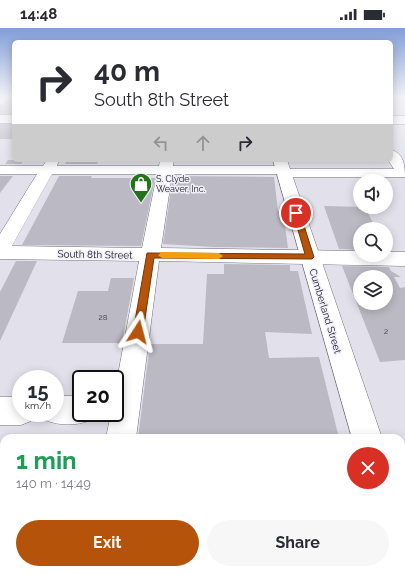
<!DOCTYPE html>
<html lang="en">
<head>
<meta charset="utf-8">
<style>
  body { margin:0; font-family:Raleway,sans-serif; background:#f7f7f7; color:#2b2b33; height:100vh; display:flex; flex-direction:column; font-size:15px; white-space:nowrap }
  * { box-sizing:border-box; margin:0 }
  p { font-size:13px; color:#7c7c81 }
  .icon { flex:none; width:22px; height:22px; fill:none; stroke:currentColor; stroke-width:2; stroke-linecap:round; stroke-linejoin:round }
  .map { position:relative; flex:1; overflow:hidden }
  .details { position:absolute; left:0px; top:406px; width:405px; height:140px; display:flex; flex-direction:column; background:#fff; border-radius:12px 12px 0 0; box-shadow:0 2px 10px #0003 }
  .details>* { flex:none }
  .banner { position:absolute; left:12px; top:12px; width:381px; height:122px; border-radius:6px; box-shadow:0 2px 10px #0003; background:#fff; color:#2b2b33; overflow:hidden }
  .buttons { position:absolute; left:353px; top:146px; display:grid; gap:8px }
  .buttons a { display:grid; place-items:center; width:40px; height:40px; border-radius:50%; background:#fff; box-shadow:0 2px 10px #0003; font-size:20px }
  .speed { position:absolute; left:12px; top:342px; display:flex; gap:8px; font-size:20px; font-weight:700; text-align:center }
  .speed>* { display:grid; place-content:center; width:52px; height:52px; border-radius:50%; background:#fff; box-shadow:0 2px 10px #0003; line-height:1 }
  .speed small { font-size:10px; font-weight:400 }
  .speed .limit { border:2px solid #111; border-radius:6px; background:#fff; color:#111 }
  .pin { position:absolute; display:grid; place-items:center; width:34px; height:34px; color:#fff; margin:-17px; border:2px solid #fff; border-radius:50%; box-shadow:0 1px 4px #0007 }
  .me { position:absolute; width:44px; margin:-22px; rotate:9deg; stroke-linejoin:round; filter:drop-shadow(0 0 3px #0008) }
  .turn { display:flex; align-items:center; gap:14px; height:84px; padding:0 16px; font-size:18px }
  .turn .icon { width:52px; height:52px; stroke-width:2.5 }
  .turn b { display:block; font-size:28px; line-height:34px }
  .lanes { display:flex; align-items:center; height:38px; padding:0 16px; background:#0003; justify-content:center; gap:20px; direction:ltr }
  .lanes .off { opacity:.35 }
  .round { display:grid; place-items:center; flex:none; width:42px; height:42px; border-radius:21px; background:#f7f7f7 }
  .summary { display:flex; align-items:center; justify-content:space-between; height:68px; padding:0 16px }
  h1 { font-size:24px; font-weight:700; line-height:30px; color:#1e9e55 }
  .button { display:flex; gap:8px; margin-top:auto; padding:8px 16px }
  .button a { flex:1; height:46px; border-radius:24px; background:#b45309; color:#fff; font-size:16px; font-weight:700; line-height:46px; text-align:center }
  .button a+a { background:#f7f7f7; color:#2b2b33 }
  .status { display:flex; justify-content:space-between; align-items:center; height:28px; padding:0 20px; background:#fff; direction:ltr }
  .status svg { height:11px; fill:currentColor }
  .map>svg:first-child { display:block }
  .building { fill:#bbbac4; fill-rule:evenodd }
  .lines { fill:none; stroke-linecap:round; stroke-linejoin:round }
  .minor-casing { stroke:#72717a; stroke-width:1 }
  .major-casing { stroke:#72717a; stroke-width:1 }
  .highway-casing { stroke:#72717a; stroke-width:1 }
  .minor { fill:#fff; fill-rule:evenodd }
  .major { fill:#fff; fill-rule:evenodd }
  .highway { fill:#fff; fill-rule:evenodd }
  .route { fill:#b45309; stroke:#753606 }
  .slow { fill:#f59e0b }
  .labels { text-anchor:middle; stroke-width:3; stroke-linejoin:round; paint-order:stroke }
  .number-label { font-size:8px; fill:#424046 }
  .far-poi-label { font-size:9px; fill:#19181c; stroke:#f0eef9; text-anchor:start }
  .street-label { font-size:10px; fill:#19181c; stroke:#f0eef9 }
</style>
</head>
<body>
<div class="status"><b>14:48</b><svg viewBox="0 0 49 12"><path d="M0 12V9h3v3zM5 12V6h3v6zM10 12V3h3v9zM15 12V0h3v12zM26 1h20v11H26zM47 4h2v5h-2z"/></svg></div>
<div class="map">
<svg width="405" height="546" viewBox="0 0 405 546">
  <rect width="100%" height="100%" fill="#e2e1eb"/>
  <g class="building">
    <polygon points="10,69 14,69 14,86 0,86 0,78 5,77"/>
    <rect x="0" y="96" width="14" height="15"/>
    <polygon points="8,132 24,132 21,136 5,136"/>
    <polygon points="67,132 99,132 97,136 65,136"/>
    <polygon points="0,148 13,148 0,165"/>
    <polygon points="59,148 92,148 91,150 155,150 141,218 22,217"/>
    <polygon points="173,148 274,149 278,183 283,183 288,220 214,219 163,216"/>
    <polygon points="324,178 365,179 376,201 360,201 360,222 339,221"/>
    <polygon points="16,233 37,233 0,313 0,264"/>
    <polygon points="224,236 290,237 290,243 298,243 312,306 265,304 269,330 319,329 339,410 138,410 150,316 203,316 207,246 224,246"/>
    <path d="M342 238 389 239 391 243 401 249H394L400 260 405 259V332L380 334ZM360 249H386V275H360Z"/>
    <polygon points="111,250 134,250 122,315 62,315 78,263 108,263"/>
  </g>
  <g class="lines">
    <g class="minor-casing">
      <g id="minor">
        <polygon points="0,69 9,69 4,76 0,77"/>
        <path d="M391 122C404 125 405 138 405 149H284L278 146H172L161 220 360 223V227H386V224H405V238L159 233 136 410H106L111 385H115V363L139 233 0 231V206L37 146H0V138H43L47 132H59L57 138H159L160 132H174L173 138H283L289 141H394L388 132H391ZM52 146H157L142 220 12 218Z"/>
        <path d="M55 368H81V385H94L91 392C76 398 60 398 45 392L42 385H55Z"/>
        <polygon points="0,369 21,369 21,385 34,385 31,393 21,397 0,397"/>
        <rect x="81" y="542" width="38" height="4"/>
      </g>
    </g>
    <g class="major-casing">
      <rect id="major" x="391" y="88" width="14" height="8"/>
    </g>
    <g class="highway-casing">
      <g id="highway">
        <rect x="0" y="87" width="14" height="8"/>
        <polygon points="273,132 287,132 382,410 352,410"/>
        <polygon points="401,495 405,497 405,543 401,541"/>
      </g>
    </g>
    <use href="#minor" class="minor"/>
    <use href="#major" class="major"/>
    <use href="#highway" class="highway"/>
  </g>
  <linearGradient id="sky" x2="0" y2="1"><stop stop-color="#819dd9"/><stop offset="0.47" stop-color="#f2f2f6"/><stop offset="1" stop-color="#f2f2f6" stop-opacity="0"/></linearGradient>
  <rect width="405" height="146" fill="url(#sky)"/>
  <polygon class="route" points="294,183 296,183 300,185 314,229 312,231 154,230 143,304 141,307 138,308 134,307 133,304 147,225 305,226 293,185"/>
  <polygon class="slow" points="162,224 219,225 223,228 219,231 162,230 158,227"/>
  <defs>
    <g id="shop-pin" transform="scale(1.15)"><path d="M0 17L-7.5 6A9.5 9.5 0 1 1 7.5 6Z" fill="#23731b" stroke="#f0eef9"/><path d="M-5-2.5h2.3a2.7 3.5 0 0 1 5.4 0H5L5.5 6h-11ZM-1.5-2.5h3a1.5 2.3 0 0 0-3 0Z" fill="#fff"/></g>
  </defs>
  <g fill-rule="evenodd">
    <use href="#shop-pin" x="141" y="156"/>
  </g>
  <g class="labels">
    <g class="number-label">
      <text x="103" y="292">28</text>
      <text x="386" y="306">2</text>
    </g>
    <g class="far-poi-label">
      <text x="156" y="154">S. Clyde<tspan x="156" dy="10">Weaver, Inc.</tspan></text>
    </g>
    <g class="street-label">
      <text transform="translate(95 226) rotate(1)" y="4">South 8th Street</text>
      <text transform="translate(326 283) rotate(73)" y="4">Cumberland Street</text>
    </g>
  </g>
</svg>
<div class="buttons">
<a><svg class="icon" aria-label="sound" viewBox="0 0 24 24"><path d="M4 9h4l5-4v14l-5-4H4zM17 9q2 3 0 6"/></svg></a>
<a><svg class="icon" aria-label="search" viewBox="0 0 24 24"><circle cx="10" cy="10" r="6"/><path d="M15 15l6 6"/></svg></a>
<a><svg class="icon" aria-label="layers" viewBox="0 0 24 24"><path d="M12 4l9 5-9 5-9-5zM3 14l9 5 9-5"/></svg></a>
</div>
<div class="speed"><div>15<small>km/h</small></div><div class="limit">20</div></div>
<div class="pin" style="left:296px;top:185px;background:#d93025"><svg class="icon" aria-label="arrive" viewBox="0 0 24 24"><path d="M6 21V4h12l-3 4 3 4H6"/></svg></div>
<svg class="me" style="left:138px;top:304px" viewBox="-20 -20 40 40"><path d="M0-17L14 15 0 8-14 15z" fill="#b45309" stroke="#fff" stroke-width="4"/></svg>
<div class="banner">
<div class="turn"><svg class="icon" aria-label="right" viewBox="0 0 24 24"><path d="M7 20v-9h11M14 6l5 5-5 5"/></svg><div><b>40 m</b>South 8th Street</div></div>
<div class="lanes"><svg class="icon off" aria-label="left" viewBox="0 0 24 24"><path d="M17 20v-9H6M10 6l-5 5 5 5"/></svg><svg class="icon off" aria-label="ahead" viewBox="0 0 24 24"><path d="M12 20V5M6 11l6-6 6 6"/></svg><svg class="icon" aria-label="right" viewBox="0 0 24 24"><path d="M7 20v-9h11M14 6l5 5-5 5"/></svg></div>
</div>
<section class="details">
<div class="summary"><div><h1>1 min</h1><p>140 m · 14:49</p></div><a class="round" style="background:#d93025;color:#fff"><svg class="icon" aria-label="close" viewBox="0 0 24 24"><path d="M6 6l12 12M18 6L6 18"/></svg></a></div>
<div class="button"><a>Exit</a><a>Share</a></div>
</section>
</div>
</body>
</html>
